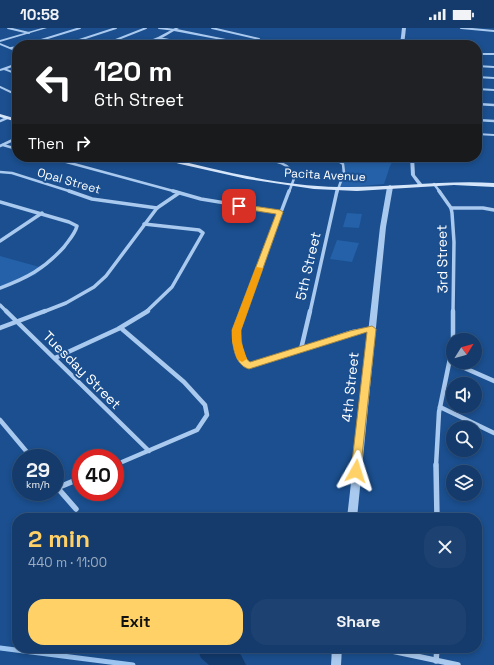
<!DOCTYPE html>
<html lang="en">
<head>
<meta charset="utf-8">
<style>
  body { margin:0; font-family:"Space Grotesk",sans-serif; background:#1d4271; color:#f1f3f6; height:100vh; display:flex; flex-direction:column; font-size:15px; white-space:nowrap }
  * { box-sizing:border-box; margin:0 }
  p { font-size:13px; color:#9dadc1 }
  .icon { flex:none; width:22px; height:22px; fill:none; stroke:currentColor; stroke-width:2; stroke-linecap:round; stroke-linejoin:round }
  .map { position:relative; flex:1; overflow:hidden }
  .drawer { position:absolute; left:12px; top:485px; width:470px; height:140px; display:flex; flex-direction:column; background:#143b6b; border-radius:16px; box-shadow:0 2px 6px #0003,0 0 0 1px #33557e }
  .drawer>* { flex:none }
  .top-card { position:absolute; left:12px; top:12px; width:470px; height:122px; border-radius:16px; box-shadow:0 2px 6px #0003,0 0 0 1px #33557e; background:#202124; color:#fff; overflow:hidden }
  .needle { width:26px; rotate:53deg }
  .buttons { position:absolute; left:446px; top:305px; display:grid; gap:8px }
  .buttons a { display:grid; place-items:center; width:36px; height:36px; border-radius:50%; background:#143b6b; box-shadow:0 2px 6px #0003,0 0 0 1px #33557e; font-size:20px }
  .speed { position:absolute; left:12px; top:421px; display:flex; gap:8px; font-size:20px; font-weight:700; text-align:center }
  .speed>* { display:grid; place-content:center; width:52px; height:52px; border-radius:50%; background:#143b6b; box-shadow:0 2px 6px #0003,0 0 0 1px #33557e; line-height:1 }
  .speed small { font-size:10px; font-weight:400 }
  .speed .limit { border:6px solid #d22; background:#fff; color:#111 }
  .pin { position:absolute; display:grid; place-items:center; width:34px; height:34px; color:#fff; margin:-17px; border-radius:8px; box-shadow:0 2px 6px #0006 }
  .me { position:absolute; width:44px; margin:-22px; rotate:6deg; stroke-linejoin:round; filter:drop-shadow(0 0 3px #0008) }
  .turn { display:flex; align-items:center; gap:14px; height:84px; padding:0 16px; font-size:18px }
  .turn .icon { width:52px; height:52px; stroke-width:2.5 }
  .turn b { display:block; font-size:28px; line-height:34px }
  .then { display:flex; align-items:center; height:38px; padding:0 16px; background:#0003; gap:8px; font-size:15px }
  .round { display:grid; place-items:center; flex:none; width:42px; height:42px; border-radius:16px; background:#1d4271 }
  .head { display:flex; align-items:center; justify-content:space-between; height:68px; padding:0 16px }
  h1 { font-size:24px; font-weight:600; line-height:30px; color:#ffd166 }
  .button { display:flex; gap:8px; margin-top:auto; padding:8px 16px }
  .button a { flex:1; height:46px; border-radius:16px; background:#ffd166; color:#111; font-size:16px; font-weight:600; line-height:46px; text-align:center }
  .button a+a { background:#1d4271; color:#f1f3f6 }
  .status { display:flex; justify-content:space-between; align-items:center; height:28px; padding:0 20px; background:#143b6b; direction:ltr }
  .status svg { height:11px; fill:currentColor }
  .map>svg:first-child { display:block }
  .green { fill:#2461a8 }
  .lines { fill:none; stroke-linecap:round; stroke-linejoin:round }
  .stream { stroke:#9cc4f0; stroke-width:5 }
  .river { fill:#123a6d; fill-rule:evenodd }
  .minor-far4 { stroke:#a9c9ee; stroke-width:2 }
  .minor-far3 { stroke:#a9c9ee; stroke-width:2.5 }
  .minor-far2 { stroke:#a9c9ee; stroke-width:3.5 }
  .minor-far1 { stroke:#a9c9ee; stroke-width:4.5 }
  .minor { stroke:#a9c9ee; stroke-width:5.5 }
  .tertiary { fill:#a9c9ee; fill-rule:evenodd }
  .secondary { fill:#d6e6fa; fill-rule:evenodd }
  .route { fill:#ffd166; stroke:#a68842 }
  .slow { fill:#f59e0b }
  .labels { text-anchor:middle; stroke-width:4; stroke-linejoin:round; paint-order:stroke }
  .far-street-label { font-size:12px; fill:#fff; stroke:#1b4f8f }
  .street-label { font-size:14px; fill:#fff; stroke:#1b4f8f }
</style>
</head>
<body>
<div class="status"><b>10:58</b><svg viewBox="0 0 49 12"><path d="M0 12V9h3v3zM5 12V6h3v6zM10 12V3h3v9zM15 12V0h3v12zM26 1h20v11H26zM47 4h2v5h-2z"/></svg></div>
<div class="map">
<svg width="494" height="637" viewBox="0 0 494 637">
  <rect width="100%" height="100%" fill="#1b4f8f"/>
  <g class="green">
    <polygon points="332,129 394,129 394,131 390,138 384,156 338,160 343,135"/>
    <polygon points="347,185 362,186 359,200 343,199"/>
    <polygon points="337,212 359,215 352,234 330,231"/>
    <polygon points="0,228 43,240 35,247 0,260"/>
  </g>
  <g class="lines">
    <polyline class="stream" points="0,620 133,637"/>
    <polygon class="river" points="197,620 234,620 241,627 246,637 209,637 201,630"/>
    <g class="minor-far4">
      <polyline points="8,0 29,5"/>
      <polyline points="159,0 175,2"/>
      <polyline points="212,0 259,11 248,16"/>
      <polyline points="461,0 494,3"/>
      <polyline points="159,10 194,17"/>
      <polyline points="25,17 80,0"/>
      <polyline points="64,17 116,0"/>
      <polyline points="103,17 146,0"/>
      <polyline points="11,20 17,19"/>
      <polyline points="477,26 494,26"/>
      <polyline points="477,38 494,39"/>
      <polyline points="477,49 494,50"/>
      <polyline points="0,59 17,67"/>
      <polyline points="477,61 494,62"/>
    </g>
    <g class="minor-far3">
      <polyline points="477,76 494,77"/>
      <polyline points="477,92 494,93"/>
      <polyline points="0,93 7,90"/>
      <polyline points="3,117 17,121"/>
      <polyline points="0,118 17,110"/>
      <polyline points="48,129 177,164"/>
      <path d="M256 129C270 132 288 133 295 148L289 164"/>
      <polyline points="332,129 343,136 344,145 337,164"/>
      <polyline points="0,144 12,145 72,164"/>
      <polyline points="434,156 440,164"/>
    </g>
    <g class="minor-far2">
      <polyline points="69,163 92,171 157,180"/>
      <polyline points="173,163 201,171 280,184"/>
      <polyline points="439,163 451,180 452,185 454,214 453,284"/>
      <path d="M0 174 69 194 77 198C75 206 69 212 64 219 44 241 27 250 0 260"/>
      <polyline points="451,180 483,180 494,182"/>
      <polyline points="144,196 199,202 203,205 172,259 146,284"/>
      <polyline points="0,213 42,185"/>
      <polyline points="0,277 7,284"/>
      <polyline points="43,284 66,275 94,259 106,248 157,180 179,165"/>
      <polyline points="243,284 289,163"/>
      <polyline points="310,284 337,163"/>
    </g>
    <g class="minor-far1">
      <polyline points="6,283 149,423"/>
      <path d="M243 283C236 301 231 323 249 338L353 304 371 301"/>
      <polyline points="0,300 45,283"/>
      <polyline points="453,312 453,283"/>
      <polyline points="301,321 310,283"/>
      <polyline points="55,330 118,301 148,283"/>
      <polyline points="451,334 494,353"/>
      <polyline points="440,379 494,405"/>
      <polyline points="0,392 32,430"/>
      <polyline points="115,437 197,402 207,387 205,377 184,354 122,301"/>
      <polyline points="436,438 439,384 453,316"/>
    </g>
    <g class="minor">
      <polyline points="436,437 437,490"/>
      <polyline points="55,457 76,481"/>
      <polyline points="57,460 81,450"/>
      <polyline points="378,620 458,637"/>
      <polyline points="436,633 437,620"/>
    </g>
    <g class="tertiary">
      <polygon points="42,0 47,0 0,14 0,12"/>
      <path d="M175 0H179L177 1 255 17H248L174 3C164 9 151 17 138 17L158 9Z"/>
      <polygon points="402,0 406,0 404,17 400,17"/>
      <polygon points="0,15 17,22 17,24 0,17"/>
      <polygon points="17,35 17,37 7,41 17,45 17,47 4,42 0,43 0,41"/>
      <polygon points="477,105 494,106 494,108 477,107"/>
      <polygon points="410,129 414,129 415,147 423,157 423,158 419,158 411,147"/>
      <polygon points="390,157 393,159 386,199 357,490 347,490 380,199 387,159"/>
      <polygon points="332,620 342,620 341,637 331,637"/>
    </g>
    <g class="secondary">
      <polygon points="0,86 17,91 17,94 0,89"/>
      <path d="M155 129H164C221 143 280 158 339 159 391 160 442 152 494 155V159L454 157 357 163 314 161 247 151 180 136Z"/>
    </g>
  </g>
  <path class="route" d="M239 176 280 182 283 184 241 302C241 312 242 329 250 334L350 303 372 298 376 301 360 446H353L351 443 367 304 249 341C234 337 232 315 232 302L276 186 237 180V177Z"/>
  <polygon class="slow" points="256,239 263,240 241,302 241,313 247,331 242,334 237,331 232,313 232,302"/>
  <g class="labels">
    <g class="far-street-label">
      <text transform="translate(325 147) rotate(3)" y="4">Pacita Avenue</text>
      <text transform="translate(69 153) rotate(16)" y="4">Opal Street</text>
    </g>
    <g class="street-label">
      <text transform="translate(442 231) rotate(-91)" y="5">3rd Street</text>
      <text transform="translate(308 238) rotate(-77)" y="5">5th Street</text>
      <text transform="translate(82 342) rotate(45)" y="5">Tuesday Street</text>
      <text transform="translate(350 359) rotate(-84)" y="5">4th Street</text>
    </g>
  </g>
</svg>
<div class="buttons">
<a><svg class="needle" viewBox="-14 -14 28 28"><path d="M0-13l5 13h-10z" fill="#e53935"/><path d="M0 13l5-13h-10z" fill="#9dadc1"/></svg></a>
<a><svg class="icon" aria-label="sound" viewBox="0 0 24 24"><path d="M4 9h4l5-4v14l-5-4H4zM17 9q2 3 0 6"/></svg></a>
<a><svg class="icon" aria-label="search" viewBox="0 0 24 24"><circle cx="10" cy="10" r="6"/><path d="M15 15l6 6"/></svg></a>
<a><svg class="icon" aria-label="layers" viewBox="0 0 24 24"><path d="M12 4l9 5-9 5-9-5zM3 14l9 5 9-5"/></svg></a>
</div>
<div class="speed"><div>29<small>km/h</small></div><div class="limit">40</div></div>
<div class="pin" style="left:239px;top:178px;background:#d93025"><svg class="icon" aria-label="arrive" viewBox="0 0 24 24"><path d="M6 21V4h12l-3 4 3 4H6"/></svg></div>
<svg class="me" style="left:356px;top:443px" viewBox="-20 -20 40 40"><path d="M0-17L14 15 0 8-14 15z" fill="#ffd166" stroke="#fff" stroke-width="4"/></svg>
<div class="top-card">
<div class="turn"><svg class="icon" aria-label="left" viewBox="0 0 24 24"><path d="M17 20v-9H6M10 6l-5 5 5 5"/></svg><div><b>120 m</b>6th Street</div></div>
<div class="then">Then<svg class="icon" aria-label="right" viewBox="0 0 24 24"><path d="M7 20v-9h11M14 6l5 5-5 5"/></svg></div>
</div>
<section class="drawer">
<div class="head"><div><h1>2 min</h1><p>440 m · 11:00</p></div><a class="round"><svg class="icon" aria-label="close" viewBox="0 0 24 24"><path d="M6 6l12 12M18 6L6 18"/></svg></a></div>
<div class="button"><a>Exit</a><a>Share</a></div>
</section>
</div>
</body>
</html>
